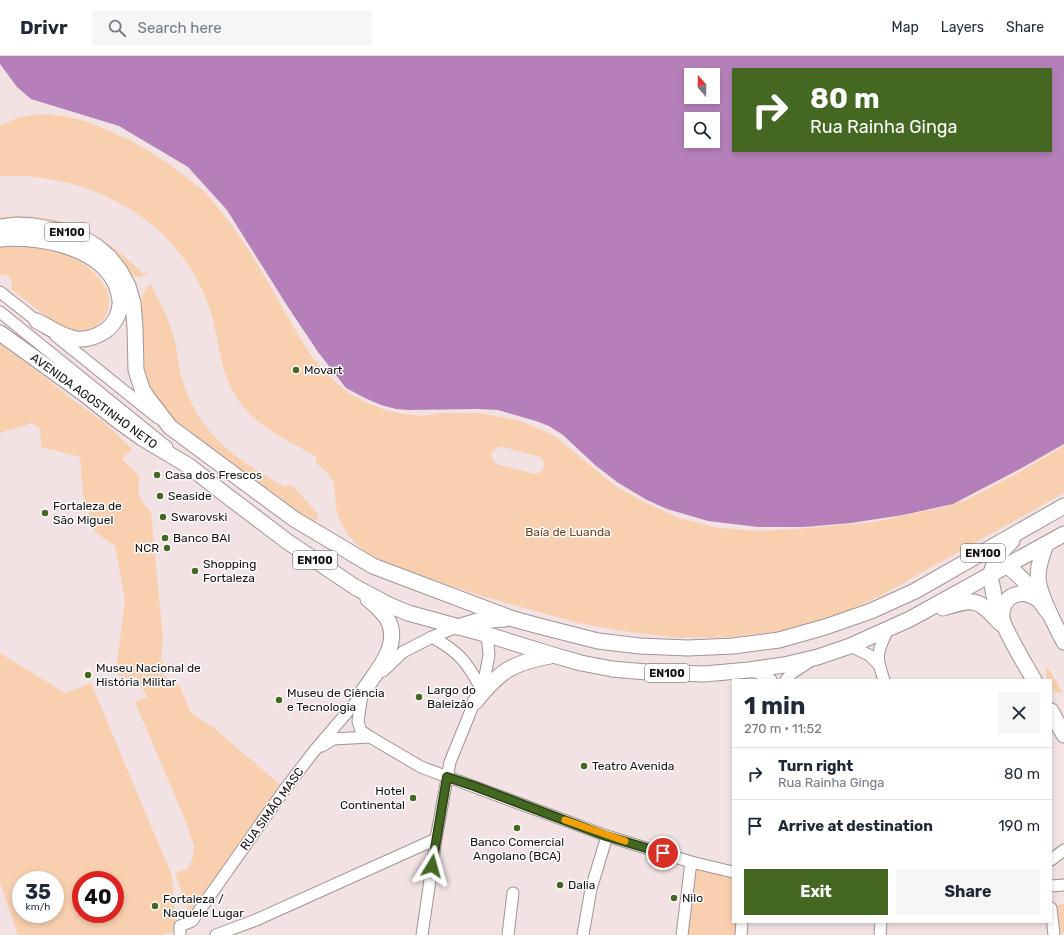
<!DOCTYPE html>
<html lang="en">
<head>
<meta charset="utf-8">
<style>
  body { margin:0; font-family:Rubik,sans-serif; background:#f6f6f7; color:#1f2937; height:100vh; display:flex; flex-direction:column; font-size:15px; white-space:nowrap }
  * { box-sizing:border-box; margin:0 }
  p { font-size:13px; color:#747a83 }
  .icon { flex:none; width:22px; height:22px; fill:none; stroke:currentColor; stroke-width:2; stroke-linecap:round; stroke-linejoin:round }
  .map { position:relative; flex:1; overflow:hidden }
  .sheet { position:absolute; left:732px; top:623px; width:320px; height:244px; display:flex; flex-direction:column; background:#fff; border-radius:0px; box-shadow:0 2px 6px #0003 }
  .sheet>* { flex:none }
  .guide { position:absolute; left:732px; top:12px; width:320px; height:84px; border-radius:0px; box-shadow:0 2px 6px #0003; background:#446822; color:#fff; overflow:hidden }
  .needle { width:26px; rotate:340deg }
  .tools { position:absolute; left:684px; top:12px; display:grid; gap:8px }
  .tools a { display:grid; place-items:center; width:36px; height:36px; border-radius:0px; background:#fff; box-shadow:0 2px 6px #0003; font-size:20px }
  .speed { position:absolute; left:12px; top:815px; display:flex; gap:8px; font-size:20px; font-weight:700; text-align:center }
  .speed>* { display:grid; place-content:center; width:52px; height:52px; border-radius:50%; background:#fff; box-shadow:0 2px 6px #0003; line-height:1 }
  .speed small { font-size:10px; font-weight:400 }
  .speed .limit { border:6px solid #d22; background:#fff; color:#111 }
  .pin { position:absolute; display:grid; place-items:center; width:34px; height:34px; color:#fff; margin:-17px; border:2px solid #fff; border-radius:50%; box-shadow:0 1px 4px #0007 }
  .me { position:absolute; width:44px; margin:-22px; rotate:8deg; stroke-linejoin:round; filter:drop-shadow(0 0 3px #0008) }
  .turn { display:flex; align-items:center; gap:14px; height:84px; padding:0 12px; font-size:18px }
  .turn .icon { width:52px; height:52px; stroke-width:2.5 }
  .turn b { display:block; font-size:28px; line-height:34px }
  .round { display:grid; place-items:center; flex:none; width:42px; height:42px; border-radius:0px; background:#f6f6f7 }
  .summary { display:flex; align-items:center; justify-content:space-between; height:68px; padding:0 12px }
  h1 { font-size:24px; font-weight:700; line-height:30px }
  .cta { display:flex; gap:8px; margin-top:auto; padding:8px 12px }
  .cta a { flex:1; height:46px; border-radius:0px; background:#446822; color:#fff; font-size:16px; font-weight:700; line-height:46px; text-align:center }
  .cta a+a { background:#f6f6f7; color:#1f2937 }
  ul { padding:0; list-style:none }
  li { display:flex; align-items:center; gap:12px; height:52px; padding:0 12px; border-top:1px solid #e0e1e3 }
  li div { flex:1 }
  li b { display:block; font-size:15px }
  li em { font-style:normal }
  header { display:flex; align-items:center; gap:24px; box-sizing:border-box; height:56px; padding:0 20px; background:#fff; border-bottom:1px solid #e0e1e3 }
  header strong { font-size:19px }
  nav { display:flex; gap:22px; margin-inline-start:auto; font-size:14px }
  .search { width:280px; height:36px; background:#f6f6f7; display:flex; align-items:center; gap:10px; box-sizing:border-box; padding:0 14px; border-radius:0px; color:#747a83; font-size:15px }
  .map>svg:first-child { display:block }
  .green { fill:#f8d0b0; fill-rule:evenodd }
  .water { fill:#b580b9; fill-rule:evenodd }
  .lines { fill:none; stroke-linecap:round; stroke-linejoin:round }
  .minor-casing { stroke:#a19394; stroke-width:13 }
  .major-casing { stroke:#a19394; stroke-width:17 }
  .minor { stroke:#fff; stroke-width:11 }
  .major { stroke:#fff; stroke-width:15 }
  .route-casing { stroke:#2c4416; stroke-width:10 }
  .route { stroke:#446822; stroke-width:7 }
  .slow { stroke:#f59e0b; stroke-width:7 }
  .poi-dot { fill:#446822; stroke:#fff; stroke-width:1.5 }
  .labels { text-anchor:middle; stroke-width:3; stroke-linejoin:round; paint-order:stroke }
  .shield { fill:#fff; stroke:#5d5a5a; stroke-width:1 }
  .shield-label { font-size:11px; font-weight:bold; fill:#181313 }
  .poi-label { font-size:12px; fill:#181313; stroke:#fff; text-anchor:start }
  .street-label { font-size:12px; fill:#181313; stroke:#fff }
  .park-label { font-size:12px; fill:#6e431d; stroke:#fff }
</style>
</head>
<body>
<header>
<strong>Drivr</strong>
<div class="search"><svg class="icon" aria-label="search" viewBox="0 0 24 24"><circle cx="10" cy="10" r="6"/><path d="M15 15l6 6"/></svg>Search here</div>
<nav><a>Map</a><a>Layers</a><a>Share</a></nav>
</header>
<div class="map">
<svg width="1064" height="879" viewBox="0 0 1064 879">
  <rect width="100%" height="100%" fill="#f2e2e3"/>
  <g class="green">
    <path d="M42 58 65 60 89 66 132 85 169 108 205 136 231 168 254 202 300 282 313 302 330 321 348 337 368 347 385 354 404 358 423 360 441 357H479L518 364 555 380 614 429 646 447 682 463 719 472 758 475 797 473 874 466 948 450 966 444 1016 418 1064 390V437L880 540 834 561 785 575 731 581 679 582 629 576 578 567 482 540 398 512 371 499 358 490 348 479 340 465 336 452 334 427 327 416 315 406 317 401C291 386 260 373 241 348 219 320 220 283 209 251 179 163 89 116 0 120V69L20 61ZM498 391H503L540 401C547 408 544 416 535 418L496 408 491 400 493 395Z"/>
    <path d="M19 160C28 160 37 161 46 162 84 168 117 191 143 218L147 216 148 217C141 222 136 223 129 216L0 166V161Z"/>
    <path d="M0 190C35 187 78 193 100 224 105 229 108 236 109 243 111 265 90 278 70 275 68 274 64 274 61 273 56 270 51 265 47 261 35 252 23 242 11 233L12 227C11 221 6 218 0 219Z"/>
    <path d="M150 228C162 248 171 268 176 290 178 302 179 315 183 326 201 381 238 404 285 431L288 429 294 431 318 458V461L314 466H311L276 444 182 370 166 356 141 321 139 264 142 241 146 232Z"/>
    <path d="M0 285 68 340 106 368 132 393 122 403 140 421C136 436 140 446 151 456L163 583 161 603 167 613 162 618 180 631 191 657 214 672 285 733 192 865 175 817 187 813 192 804 194 790 186 766 135 646 147 641 136 620 123 625 116 613 125 544 115 490 95 476 83 438 80 401 41 391 40 372 32 367 0 377Z"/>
    <path d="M0 597 65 637 91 627 172 820 176 870 173 876 162 879H18L0 827ZM21 824H55V858H21ZM81 824H115V858H81Z"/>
    <polygon points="1047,610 1050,616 1051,616 1063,637 1056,636 1051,630 1051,624 1047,624 1046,615"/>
    <polygon points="691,806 733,816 733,866 742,866 741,879 682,879"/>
    <polygon points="1064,848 1064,877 1053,879 1051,850"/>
  </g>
  <path class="water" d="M0 0H1064V388L1020 413 953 448 903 459 851 467 804 471H758L708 465 667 453 645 443 617 426 595 409 563 379 549 370 536 365 498 354 478 353 409 354 396 353 381 349 367 343 346 332 318 296 288 251 227 154 188 111 119 70 31 43 17 31 0 8ZM733 13H1051V95H733ZM691 19H713V41H691ZM691 63H713V85H691Z"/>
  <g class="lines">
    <g class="minor-casing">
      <g id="minor">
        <polyline points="0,236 42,269"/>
        <polyline points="0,256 167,391"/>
        <polyline points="56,280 158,362"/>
        <path d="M432 581C459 596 466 605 481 632"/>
        <polyline points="850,590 869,599 878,608"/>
        <polyline points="383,615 403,596 432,581 457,571"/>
        <polyline points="751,615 764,619 771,624"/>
        <polyline points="786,624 792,617 809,606"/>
        <path d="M884 624C875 599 877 597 888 573"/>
        <polyline points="362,639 358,665 361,675 370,681 421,711 607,780 691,806 733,816"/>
        <polyline points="322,690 333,683 370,681"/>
        <polyline points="1051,804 1064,794"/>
        <polyline points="1051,830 1064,829"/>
        <polyline points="1051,852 1054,879"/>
        <polyline points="180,879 180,870 192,865 285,733 315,694 361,640"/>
        <polyline points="216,879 256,864 436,783"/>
        <polyline points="422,879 436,783 450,706 485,620 489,599 488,587 485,578"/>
        <polyline points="508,879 513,837"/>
        <polyline points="583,879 591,833 607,780"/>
        <polyline points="682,879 691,806"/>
        <polyline points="741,879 742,866"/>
        <polyline points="880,879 881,866"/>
      </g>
    </g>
    <g class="major-casing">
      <g id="major">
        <polyline points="0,171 17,169 33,170 61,175 86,184 96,190 109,201 120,215 128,230 133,247 135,271 136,314 142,333 147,341 170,371 294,463 373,510 513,563 539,570 598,585 640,590 688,592 733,590 779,584 825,571 871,555 915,535 1064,450"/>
        <path d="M0 183C41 179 114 192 120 244 121 256 115 268 105 275 96 281 86 284 76 283 62 281 49 271 37 265"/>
        <polyline points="0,277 83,337 117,364 142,382 189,410 226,439 288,486 355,531 389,549 408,557 485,578 553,599 581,607 612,613 647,616 704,618 749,614 784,609 818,601 850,590 910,563 1064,478"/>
        <path d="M1012 485C1002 494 994 504 991 517 990 521 991 526 992 529 997 564 1017 594 1034 624"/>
        <path d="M1046 488C1042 499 1038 509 1038 521 1038 537 1056 571 1064 586"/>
        <path d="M998 505C1021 515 1036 541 1051 560"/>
        <path d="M943 552C974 542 978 542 1000 567"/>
        <path d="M1002 563C1000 542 1018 531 1036 542"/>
        <polyline points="457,571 478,565 505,563"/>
        <path d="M364 634C378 614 403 586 386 561 381 554 374 548 368 543"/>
        <path d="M475 646C499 616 511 607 550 600"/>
        <polyline points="1051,655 1064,679"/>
      </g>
    </g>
    <use href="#minor" class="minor"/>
    <use href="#major" class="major"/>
  </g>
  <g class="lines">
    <g class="route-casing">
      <polyline id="route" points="432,810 447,721 474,730 606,780 663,797"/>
    </g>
    <use href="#route" class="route"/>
    <polyline class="slow" points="565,764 625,785"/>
  </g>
  <g class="poi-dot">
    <circle cx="296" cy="314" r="4"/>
    <circle cx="157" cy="419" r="4"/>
    <circle cx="160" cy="440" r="4"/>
    <circle cx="45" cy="457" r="4"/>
    <circle cx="163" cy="461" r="4"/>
    <circle cx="165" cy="482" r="4"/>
    <circle cx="167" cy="492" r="4"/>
    <circle cx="195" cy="515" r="4"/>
    <circle cx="88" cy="619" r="4"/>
    <circle cx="419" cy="641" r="4"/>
    <circle cx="279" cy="644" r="4"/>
    <circle cx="584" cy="710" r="4"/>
    <circle cx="413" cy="742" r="4"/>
    <circle cx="517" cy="772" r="4"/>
    <circle cx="560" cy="829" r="4"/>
    <circle cx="674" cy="842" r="4"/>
    <circle cx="155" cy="850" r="4"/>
  </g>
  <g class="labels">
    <g class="shield">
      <rect x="45" y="167" width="44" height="18" rx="3"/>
      <rect x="961" y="488" width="44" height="18" rx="3"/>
      <rect x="293" y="495" width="44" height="18" rx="3"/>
      <rect x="645" y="608" width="44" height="18" rx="3"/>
    </g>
    <g class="shield-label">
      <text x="67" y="180">EN100</text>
      <text x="983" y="501">EN100</text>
      <text x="315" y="508">EN100</text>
      <text x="667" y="621">EN100</text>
    </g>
    <g class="poi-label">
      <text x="304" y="318">Movart</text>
      <text x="165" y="423">Casa dos Frescos</text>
      <text x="168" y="444">Seaside</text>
      <text x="53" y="454">Fortaleza de<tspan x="53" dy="14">São Miguel</tspan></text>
      <text x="171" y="465">Swarovski</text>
      <text x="173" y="486">Banco BAI</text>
      <text x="159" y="496" text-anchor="end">NCR</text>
      <text x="203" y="512">Shopping<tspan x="203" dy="14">Fortaleza</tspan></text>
      <text x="96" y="616">Museu Nacional de<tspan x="96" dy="14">História Militar</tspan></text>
      <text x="427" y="638">Largo do<tspan x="427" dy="14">Baleizão</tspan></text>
      <text x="287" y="641">Museu de Ciência<tspan x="287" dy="14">e Tecnologia</tspan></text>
      <text x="592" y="714">Teatro Avenida</text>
      <text x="405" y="739" text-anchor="end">Hotel<tspan x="405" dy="14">Continental</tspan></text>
      <text x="517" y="790" text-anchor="middle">Banco Comercial<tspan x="517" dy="14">Angolano (BCA)</tspan></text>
      <text x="568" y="833">Dalia</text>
      <text x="682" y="846">Nilo</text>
      <text x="163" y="847">Fortaleza /<tspan x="163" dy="14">Naquele Lugar</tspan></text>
    </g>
    <g class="street-label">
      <text transform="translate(94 345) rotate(36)" y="4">AVENIDA AGOSTINHO NETO</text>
      <text transform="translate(272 753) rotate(-54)" y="4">RUA SIMÃO MASC</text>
    </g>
    <g class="park-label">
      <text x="568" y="480">Baía de Luanda</text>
    </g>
  </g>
</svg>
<div class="tools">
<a><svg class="needle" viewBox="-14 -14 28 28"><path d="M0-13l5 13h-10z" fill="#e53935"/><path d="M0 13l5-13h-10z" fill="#747a83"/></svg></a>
<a><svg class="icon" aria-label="search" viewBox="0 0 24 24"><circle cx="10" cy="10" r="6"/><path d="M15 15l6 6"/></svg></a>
</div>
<div class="speed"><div>35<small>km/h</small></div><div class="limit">40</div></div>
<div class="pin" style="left:663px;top:797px;background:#d93025"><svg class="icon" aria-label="arrive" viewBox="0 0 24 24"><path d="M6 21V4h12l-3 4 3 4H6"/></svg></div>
<svg class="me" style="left:432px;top:810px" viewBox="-20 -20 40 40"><path d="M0-17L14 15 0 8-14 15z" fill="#446822" stroke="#fff" stroke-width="4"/></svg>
<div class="guide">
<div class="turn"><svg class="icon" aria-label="right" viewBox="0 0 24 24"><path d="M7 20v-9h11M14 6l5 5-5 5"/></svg><div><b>80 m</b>Rua Rainha Ginga</div></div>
</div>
<section class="sheet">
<div class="summary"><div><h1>1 min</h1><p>270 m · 11:52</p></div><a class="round"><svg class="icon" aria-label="close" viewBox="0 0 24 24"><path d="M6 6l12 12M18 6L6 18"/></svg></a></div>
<ul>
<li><svg class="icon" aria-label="right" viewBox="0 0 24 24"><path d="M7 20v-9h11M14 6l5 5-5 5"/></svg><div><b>Turn right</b><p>Rua Rainha Ginga</p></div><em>80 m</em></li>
<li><svg class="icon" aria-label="arrive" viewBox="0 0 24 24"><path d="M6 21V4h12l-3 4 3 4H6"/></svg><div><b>Arrive at destination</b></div><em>190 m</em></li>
</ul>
<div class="cta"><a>Exit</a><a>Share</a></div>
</section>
</div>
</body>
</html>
